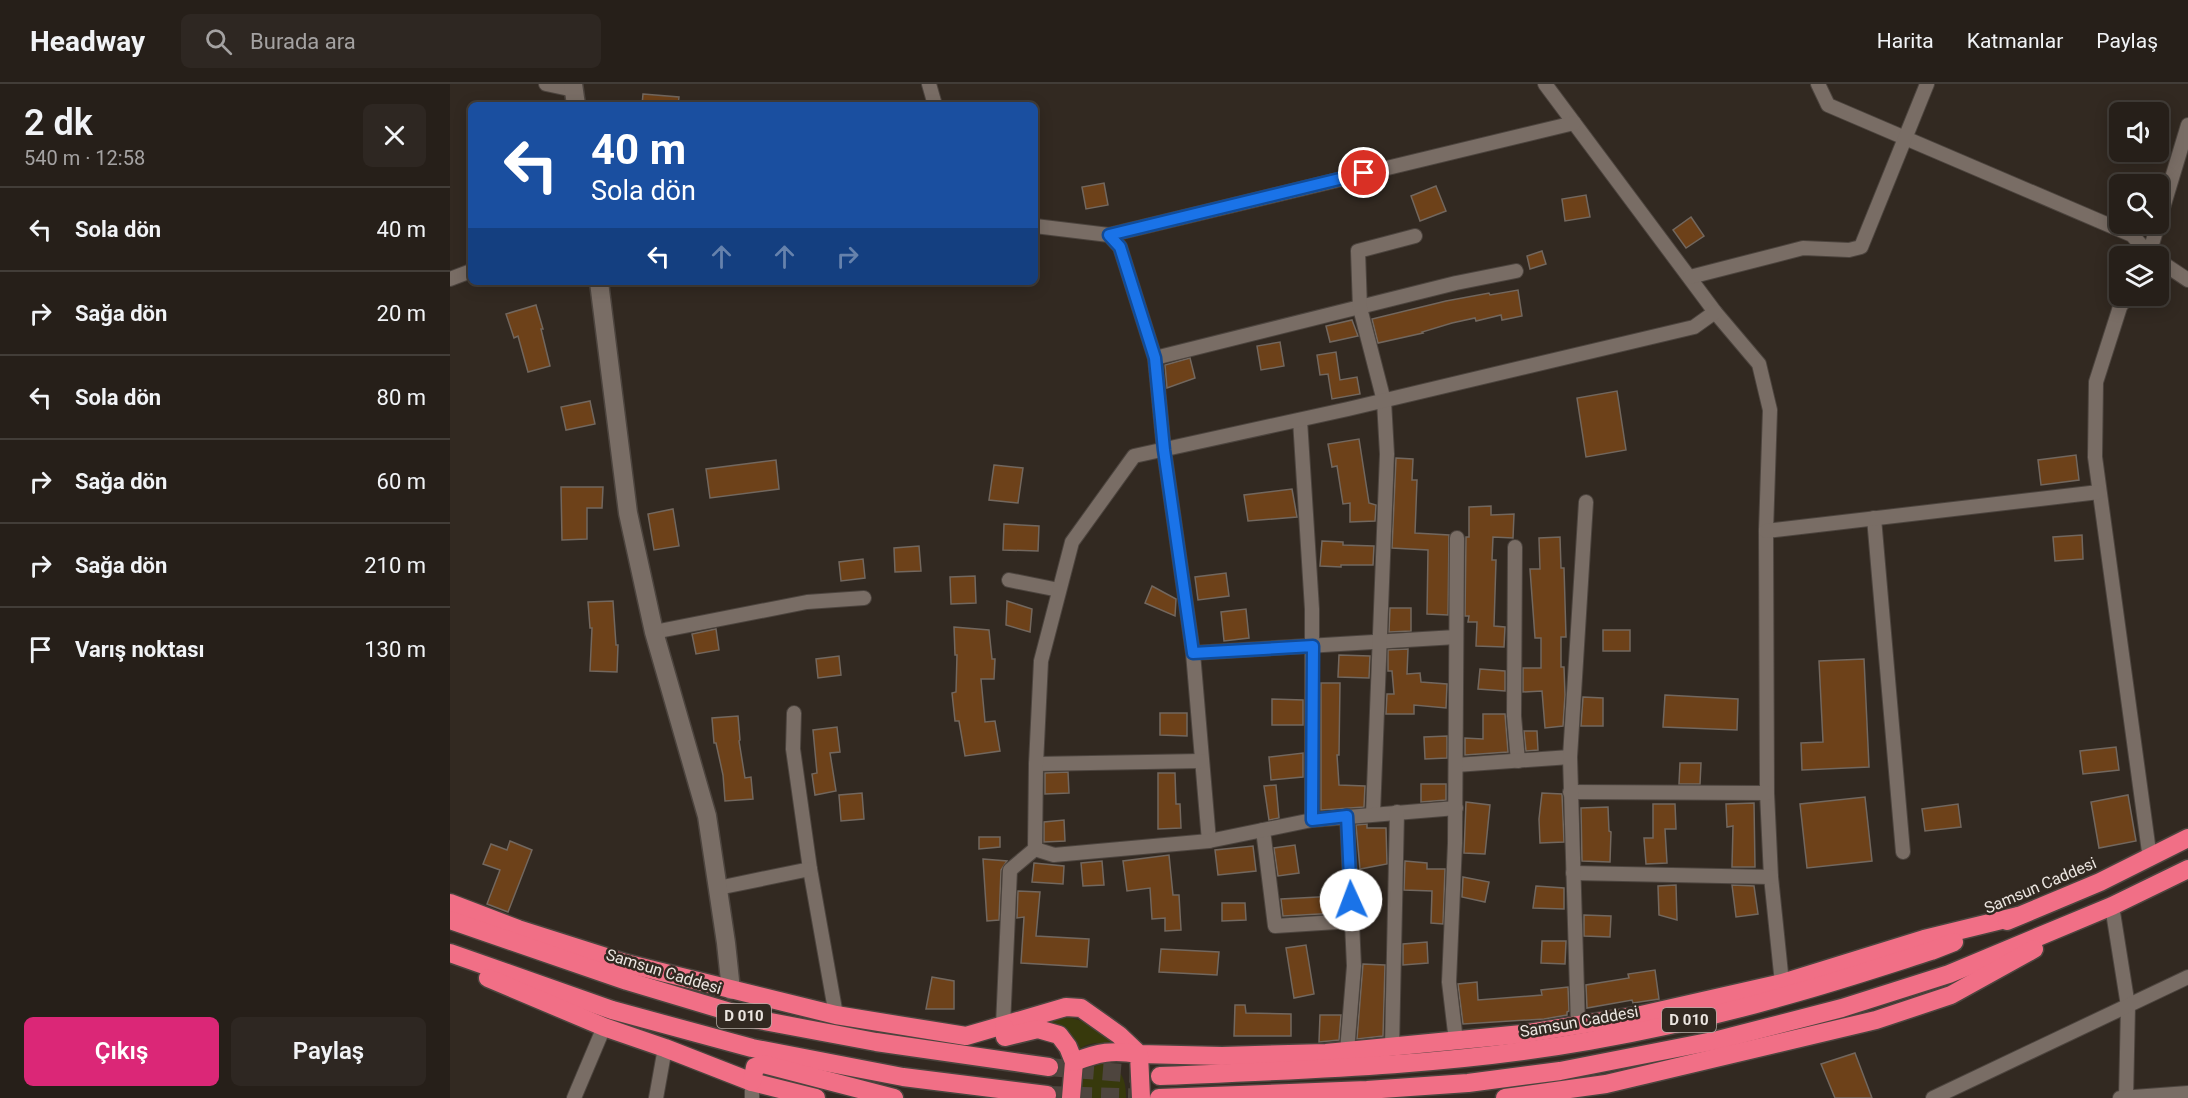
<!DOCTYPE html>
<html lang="tr">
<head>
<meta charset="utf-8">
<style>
  body { margin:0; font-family:Roboto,sans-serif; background:#2e2722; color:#f1f3f6; height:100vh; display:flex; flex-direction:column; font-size:22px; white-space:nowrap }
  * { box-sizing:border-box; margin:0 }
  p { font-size:20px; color:#a4a2a2 }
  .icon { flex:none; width:33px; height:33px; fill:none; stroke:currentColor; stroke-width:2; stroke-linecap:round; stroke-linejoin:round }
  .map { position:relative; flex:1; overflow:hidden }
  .side { display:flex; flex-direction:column; background:#261f19; width:450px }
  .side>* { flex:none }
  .banner { position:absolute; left:18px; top:18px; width:570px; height:183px; border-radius:9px; box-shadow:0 3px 15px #0003,0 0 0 2px #423d38; background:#1a4fa0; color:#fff; overflow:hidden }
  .fabs { position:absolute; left:1659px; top:18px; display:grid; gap:12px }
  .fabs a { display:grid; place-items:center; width:60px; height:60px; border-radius:9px; background:#261f19; box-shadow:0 3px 15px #0003,0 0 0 2px #423d38; font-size:30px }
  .pin { position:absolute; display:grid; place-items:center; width:51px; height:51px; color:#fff; margin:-26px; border:3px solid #fff; border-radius:50%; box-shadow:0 2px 6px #0007 }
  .me { position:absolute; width:66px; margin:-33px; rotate:358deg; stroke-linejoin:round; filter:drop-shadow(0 0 4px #0008) }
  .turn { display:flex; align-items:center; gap:21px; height:126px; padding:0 24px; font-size:27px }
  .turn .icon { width:78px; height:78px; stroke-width:2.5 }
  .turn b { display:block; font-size:42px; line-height:51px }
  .lanes { display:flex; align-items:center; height:57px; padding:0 24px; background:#0003; justify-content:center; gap:30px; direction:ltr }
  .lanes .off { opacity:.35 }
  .round { display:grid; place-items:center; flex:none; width:63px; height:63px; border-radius:9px; background:#2e2722 }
  .headline { display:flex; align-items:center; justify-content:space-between; height:102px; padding:0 24px }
  h1 { font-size:36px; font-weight:600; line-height:45px }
  .cta { display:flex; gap:12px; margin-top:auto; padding:12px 24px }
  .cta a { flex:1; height:69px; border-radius:9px; background:#db2777; color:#fff; font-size:24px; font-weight:600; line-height:69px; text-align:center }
  .cta a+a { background:#2e2722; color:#f1f3f6 }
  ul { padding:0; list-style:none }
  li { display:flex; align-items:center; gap:18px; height:84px; padding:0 24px; border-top:2px solid #423d38 }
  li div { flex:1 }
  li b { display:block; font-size:22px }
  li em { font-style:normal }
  header { display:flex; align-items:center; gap:36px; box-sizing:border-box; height:84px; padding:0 30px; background:#261f19; border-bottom:2px solid #423d38 }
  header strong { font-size:28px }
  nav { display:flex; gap:33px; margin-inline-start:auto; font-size:21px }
  .search { width:420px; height:54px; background:#2e2722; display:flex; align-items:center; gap:15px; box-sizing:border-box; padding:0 21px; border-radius:9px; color:#a4a2a2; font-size:22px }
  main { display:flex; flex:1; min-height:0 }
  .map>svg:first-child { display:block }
  .green { fill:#37390c }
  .building { fill:#6d4119; stroke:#72675e; stroke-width:1.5 }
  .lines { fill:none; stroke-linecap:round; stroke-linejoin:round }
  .highway-tunnel { stroke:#4e453e; stroke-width:18; stroke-dasharray:18 9; stroke-linecap:butt }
  .street-casing { stroke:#4c443e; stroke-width:16 }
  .secondary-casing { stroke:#4c443e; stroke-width:21 }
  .highway-casing { stroke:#4c443e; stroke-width:21 }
  .street { stroke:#796d65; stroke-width:14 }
  .secondary { stroke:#796d65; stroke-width:18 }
  .highway { stroke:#f16f86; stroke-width:18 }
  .route-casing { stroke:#114b97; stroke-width:15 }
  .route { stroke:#1a73e8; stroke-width:10 }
  .labels { text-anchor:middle; stroke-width:5; stroke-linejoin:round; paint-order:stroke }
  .shield { fill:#322921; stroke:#b4ada7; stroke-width:1.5 }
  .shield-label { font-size:15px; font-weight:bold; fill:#ece6e1 }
  .street-label { font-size:16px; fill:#ece6e1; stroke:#322921 }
</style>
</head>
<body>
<header>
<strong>Headway</strong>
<div class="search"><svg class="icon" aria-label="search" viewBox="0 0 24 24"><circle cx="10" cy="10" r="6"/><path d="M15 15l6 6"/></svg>Burada ara</div>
<nav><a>Harita</a><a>Katmanlar</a><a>Paylaş</a></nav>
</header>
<main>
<section class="side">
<div class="headline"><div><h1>2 dk</h1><p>540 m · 12:58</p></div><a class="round"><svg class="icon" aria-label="close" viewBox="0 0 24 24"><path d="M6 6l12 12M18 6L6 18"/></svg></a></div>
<ul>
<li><svg class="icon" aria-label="left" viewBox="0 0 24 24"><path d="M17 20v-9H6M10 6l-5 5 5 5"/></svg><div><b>Sola dön</b></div><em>40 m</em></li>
<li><svg class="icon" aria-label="right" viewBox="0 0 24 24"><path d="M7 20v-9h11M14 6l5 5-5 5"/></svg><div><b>Sağa dön</b></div><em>20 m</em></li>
<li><svg class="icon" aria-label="left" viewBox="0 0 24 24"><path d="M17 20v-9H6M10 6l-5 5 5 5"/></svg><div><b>Sola dön</b></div><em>80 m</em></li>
<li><svg class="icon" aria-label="right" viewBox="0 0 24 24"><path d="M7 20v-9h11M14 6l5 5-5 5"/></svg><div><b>Sağa dön</b></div><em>60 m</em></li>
<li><svg class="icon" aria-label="right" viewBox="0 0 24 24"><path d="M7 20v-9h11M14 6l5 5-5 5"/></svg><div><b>Sağa dön</b></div><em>210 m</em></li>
<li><svg class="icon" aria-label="arrive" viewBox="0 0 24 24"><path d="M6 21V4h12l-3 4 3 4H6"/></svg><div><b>Varış noktası</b></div><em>130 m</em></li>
</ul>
<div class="cta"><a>Çıkış</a><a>Paylaş</a></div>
</section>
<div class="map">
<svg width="1738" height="1014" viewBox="0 0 1738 1014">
  <rect width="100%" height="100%" fill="#322921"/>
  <g class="green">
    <path d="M615 932 635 938 666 960V962C650 959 640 956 627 967L590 940Z"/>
    <path d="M657 979C673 987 676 997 676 1014H631C629 995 637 981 657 979Z"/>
  </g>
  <g class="building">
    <polygon points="193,10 229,13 228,21 192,21"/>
    <polygon points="654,99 658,121 636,125 632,103"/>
    <polygon points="986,102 996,127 970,137 961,112"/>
    <polygon points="1136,111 1140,133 1115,137 1112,115"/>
    <polygon points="1241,133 1254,152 1236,164 1223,146"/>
    <polygon points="1092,167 1096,180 1080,185 1077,172"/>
    <polygon points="1068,206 1072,232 1052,236 1051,231 1026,237 1025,234 1002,239 972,248 973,249 928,259 922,235 996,217 1039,209 1040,211"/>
    <polygon points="86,221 93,245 91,245 100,282 78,288 68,252 64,254 56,230"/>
    <polygon points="902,236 908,252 880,258 876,242"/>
    <polygon points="830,258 834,282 811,286 807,262"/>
    <polygon points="886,268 890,296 907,293 910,310 882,315 878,290 870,291 867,271"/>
    <polygon points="740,274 745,294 717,304 715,281"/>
    <polygon points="1167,307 1176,366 1136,373 1127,314"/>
    <polygon points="140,317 145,340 116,346 111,323"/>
    <polygon points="909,355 919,419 926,421 925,437 900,438 900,419 893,420 887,382 882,383 878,360"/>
    <polygon points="1626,371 1629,396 1591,401 1588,376"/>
    <polygon points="946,374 963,375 962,396 967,396 965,449 999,451 998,531 977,530 978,466 942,464"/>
    <polygon points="326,376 329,405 260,414 256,385"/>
    <polygon points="544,381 573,384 568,419 539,416"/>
    <polygon points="111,403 153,403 152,424 137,424 137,455 112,456"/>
    <polygon points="842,405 847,433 798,437 794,411"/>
    <polygon points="1041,422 1041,431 1064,430 1063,454 1043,453 1042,476 1046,476 1044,542 1055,543 1054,563 1026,562 1027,538 1018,538 1019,532 1015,532 1016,453 1019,453 1019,423"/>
    <polygon points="223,425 229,462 204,466 198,430"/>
    <polygon points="554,440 589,442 588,467 553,466"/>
    <polygon points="1632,451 1633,475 1605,477 1603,453"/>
    <polygon points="1110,453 1111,484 1114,484 1116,553 1111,553 1111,583 1114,583 1115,611 1113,642 1095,644 1092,607 1073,608 1073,584 1091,584 1091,554 1085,554 1080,485 1090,485 1089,454"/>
    <polygon points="872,457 893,458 893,461 924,462 923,481 891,481 891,483 870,482"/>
    <polygon points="469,462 471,487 445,488 444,464"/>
    <polygon points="413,475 415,494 391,497 389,478"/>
    <polygon points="776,489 779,512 748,516 745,493"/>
    <polygon points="525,492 526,519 501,520 500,493"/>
    <polygon points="702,502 726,515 725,532 695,519"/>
    <polygon points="163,517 166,561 168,561 167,588 140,587 142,544 140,544 138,518"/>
    <polygon points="557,517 582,525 580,548 556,541"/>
    <polygon points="940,524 961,524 961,547 939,548"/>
    <polygon points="796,525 799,554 774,557 771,528"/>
    <polygon points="504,543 539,546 542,575 545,575 544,595 531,595 535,638 545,637 550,667 515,672 509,637 505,637 502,609 506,608 507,571 505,571"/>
    <polygon points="266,545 269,566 246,570 242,550"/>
    <rect x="1153" y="546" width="27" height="21"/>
    <polygon points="958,565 957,590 970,589 971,598 997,600 996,624 964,621 964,630 936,630 937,610 944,610 942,587 938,587 938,566"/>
    <polygon points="889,571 920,572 919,594 888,593"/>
    <polygon points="389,572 391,591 368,594 366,575"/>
    <polygon points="1414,575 1419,683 1352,686 1351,659 1373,658 1369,577"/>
    <polygon points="1030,585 1055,587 1055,607 1028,605"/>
    <polygon points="871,599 890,599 889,671 887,671 889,701 915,702 914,723 871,726"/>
    <polygon points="1215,611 1288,615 1287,646 1213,643"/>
    <polygon points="1133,613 1153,614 1153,642 1131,642"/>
    <polygon points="822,615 853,616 853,641 822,641"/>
    <polygon points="710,629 737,629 737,652 710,651"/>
    <polygon points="1033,630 1055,630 1058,668 1015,671 1015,654 1033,655"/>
    <polygon points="288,632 290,656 289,657 295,694 301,693 303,715 275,717 273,691 266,659 264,659 262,634"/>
    <polygon points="387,643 390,668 380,669 386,707 365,711 362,690 367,689 363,646"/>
    <polygon points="1074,647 1087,647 1088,666 1076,667"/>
    <polygon points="997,652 997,674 975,675 974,653"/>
    <polygon points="1666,663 1669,686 1633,690 1630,667"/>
    <polygon points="853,669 853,693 821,696 819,673"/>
    <polygon points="1230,679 1251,679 1250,700 1229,700"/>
    <polygon points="618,688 619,709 595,710 595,689"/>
    <polygon points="708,689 725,689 726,720 730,720 731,744 708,745"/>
    <polygon points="971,700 996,700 996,716 971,718"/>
    <polygon points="826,701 829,734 819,736 814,702"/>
    <polygon points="412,709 414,735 391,737 389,711"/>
    <polygon points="1092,709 1112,710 1114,758 1090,759 1089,735"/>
    <polygon points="1678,711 1686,757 1649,764 1641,718"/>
    <polygon points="1415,713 1422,777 1357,784 1350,720"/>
    <polygon points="1016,718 1040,721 1035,770 1014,769"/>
    <polygon points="1304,719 1305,783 1282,783 1283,742 1277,743 1276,720"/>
    <polygon points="1203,720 1225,720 1226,745 1215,745 1217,779 1196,780 1194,754 1203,754"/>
    <polygon points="1508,720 1511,743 1475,747 1472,725"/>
    <polygon points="1158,723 1159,747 1161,748 1160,778 1132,777 1131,724"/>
    <polygon points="614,736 615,757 594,758 594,738"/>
    <polygon points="917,740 917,744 936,744 937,780 910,785 906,741"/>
    <polygon points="529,753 550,753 550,763 529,765"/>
    <polygon points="60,757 82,766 58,828 37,820 50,786 33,780 41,760 57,766"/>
    <polygon points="845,761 849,789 828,792 824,764"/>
    <polygon points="803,762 806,787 768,791 765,766"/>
    <polygon points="719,771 723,811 729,811 731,846 715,847 715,834 702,835 700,804 677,807 673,777"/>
    <polygon points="533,775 557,777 551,786 549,836 537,837"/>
    <polygon points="652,777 654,801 633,802 631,779"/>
    <polygon points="955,777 977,779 977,785 995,785 993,840 981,839 982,807 954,806"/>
    <polygon points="584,779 614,782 613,800 582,798"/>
    <polygon points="1013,793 1039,798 1035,818 1012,813"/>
    <polygon points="1226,801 1227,836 1209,831 1208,802"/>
    <polygon points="1282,801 1304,802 1308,830 1286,833"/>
    <polygon points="1086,802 1114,804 1114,825 1083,824"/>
    <polygon points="568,807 590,808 586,852 639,855 637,883 571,879 574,833 567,834"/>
    <polygon points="887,812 888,829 833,832 831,815"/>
    <polygon points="772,819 795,819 796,836 772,837"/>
    <polygon points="1134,831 1161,832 1160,853 1134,852"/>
    <polygon points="1092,857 1116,857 1115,880 1091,879"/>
    <polygon points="977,858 978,879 953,881 953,860"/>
    <polygon points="856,861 864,910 844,914 836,864"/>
    <polygon points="711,865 769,868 767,891 709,888"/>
    <polygon points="913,880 935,881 933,952 907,955"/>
    <polygon points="1205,886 1209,915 1183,919 1182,916 1137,924 1136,901 1179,894 1178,890"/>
    <polygon points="482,893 504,897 504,925 476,925"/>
    <polygon points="1027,898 1028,916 1092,911 1091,906 1118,903 1119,927 1117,928 1117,931 1094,935 1013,940 1008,900"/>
    <polygon points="785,921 795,921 796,929 841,930 841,952 784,952"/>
    <polygon points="870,931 891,931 889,956 869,958"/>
    <polygon points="1405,969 1422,1014 1385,1014 1371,980"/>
  </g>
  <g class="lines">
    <g class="highway-tunnel">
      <polyline points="599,983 710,992"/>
      <polyline points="597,1011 706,1014"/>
    </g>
    <g class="street-casing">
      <g id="street">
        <polyline points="96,0 124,6"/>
        <polyline points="479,0 485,21"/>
        <polyline points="1095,0 1265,228 1309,280 1320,326 1316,447 1317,709 1321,793 1332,899"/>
        <polyline points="1368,0 1378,21 1682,151 1699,170 1738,41"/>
        <polyline points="585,142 659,151 1124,39"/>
        <polyline points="659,151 670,163 705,274 714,366 743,569 759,757"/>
        <polyline points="1708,176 1738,196"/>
        <polyline points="1240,193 1353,164 1399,166 1411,163 1477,0"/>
        <polyline points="0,195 21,187"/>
        <polyline points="1677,212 1670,223 1646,298 1645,373 1700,775"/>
        <polyline points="705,274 1006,199 1066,187"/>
        <polyline points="850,336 862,525 862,736"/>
        <polyline points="1424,434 1453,768"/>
        <polyline points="1316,447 1649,408"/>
        <polyline points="1065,463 1064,632 1068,677"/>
        <polyline points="559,496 609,506"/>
        <polyline points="204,548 357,518 414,514"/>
        <polyline points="743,569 1006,553"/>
        <polyline points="344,629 343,665 360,785 386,931"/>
        <polyline points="586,680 751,677"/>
        <polyline points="1006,681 1120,673"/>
        <polyline points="1120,708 1317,709"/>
        <polyline points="923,730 937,370 934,317 910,224 908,167 965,152"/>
        <polyline points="897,732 904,882 897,967"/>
        <polyline points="813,746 825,842 902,837"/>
        <polyline points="585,765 604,771 759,757 862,736 1006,724"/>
        <polyline points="1123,789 1321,793"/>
        <polyline points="268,804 360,785"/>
        <polyline points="1662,822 1678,922 1676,1014"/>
        <polyline points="1128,941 1120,673 1136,418"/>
        <polyline points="553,942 560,786 585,765 586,680 591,577 622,458 684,372 898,325 1244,243 1265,228"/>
        <polyline points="1006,957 999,898 1005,759 1007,454"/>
        <polyline points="942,963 947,728"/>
        <polyline points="302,998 302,1014"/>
        <polyline points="124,1014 154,943"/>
        <polyline points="206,1014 215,964"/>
        <polyline points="1483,1014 1738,893"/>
        <polyline points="1670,1014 1738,1009"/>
      </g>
    </g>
    <g class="secondary-casing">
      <g id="secondary">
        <polyline points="123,0 126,21"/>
        <polyline points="149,198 178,429 204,548 257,732 276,859 281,906"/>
      </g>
    </g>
    <g class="highway-casing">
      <g id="highway">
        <polyline points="0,819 68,845 175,879 386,931 516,952 616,923 631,924 669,951 689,970 772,972 876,969 1072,950 1191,931 1332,899 1474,855 1568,832"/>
        <polyline points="0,836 177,897 304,935 426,958 599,983"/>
        <polyline points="1557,837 1650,798 1738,754"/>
        <polyline points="0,869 162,926 302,964 453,993 597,1011"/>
        <polyline points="38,894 154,943 215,964 302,998 366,1014"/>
        <polyline points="554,943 555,953 588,945 609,951 618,963 624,978 621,1014"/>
        <path d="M624 978C649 968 662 966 689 970L691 1014"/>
        <path d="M710 992C853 986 997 982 1139 957 1206 945 1273 930 1338 911 1386 898 1434 882 1481 867L1504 858"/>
        <polyline points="302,998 305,983 313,980 444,1014"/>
        <polyline points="709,1014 917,1006 1018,999 1110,987 1268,956 1392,924 1499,890 1662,822 1738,785"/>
        <polyline points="1055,1014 1156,1000 1426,936 1501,911 1584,865"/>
      </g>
    </g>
    <use href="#street" class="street"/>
    <use href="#secondary" class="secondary"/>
    <use href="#highway" class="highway"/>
  </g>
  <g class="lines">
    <g class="route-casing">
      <polyline id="route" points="901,816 897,732 862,736 863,562 743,569 714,366 705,274 670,163 659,151 914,89"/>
    </g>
    <use href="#route" class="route"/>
  </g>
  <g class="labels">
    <g class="shield">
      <rect x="267" y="920" width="54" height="24" rx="4.5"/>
      <rect x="1212" y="924" width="54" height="24" rx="4.5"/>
    </g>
    <g class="shield-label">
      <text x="294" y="937">D 010</text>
      <text x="1239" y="941">D 010</text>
    </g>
    <g class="street-label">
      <text transform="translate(1590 801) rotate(-23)" y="6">Samsun Caddesi</text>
      <text transform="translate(214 887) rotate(17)" y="6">Samsun Caddesi</text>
      <text transform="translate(1129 937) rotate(-10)" y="6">Samsun Caddesi</text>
    </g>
  </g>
</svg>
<div class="fabs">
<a><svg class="icon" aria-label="sound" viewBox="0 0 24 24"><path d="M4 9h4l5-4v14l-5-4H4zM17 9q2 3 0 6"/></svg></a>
<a><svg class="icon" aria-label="search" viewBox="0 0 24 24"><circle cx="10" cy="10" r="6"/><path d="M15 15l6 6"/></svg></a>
<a><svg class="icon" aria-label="layers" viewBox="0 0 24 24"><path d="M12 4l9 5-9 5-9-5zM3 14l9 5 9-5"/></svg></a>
</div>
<div class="pin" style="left:914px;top:89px;background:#d93025"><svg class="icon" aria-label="arrive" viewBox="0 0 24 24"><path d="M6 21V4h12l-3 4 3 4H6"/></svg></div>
<svg class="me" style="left:901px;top:816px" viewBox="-20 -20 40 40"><circle r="19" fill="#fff"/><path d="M0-13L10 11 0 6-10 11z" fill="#1a73e8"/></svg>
<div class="banner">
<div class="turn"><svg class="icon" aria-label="left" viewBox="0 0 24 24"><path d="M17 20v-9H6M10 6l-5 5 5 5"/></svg><div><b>40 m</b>Sola dön</div></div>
<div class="lanes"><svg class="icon" aria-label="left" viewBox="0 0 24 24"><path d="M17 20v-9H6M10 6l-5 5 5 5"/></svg><svg class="icon off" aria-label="ahead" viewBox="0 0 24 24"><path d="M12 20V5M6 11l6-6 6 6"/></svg><svg class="icon off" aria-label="ahead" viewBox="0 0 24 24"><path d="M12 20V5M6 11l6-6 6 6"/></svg><svg class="icon off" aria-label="right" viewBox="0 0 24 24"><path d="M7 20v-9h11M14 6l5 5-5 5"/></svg></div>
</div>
</div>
</main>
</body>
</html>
